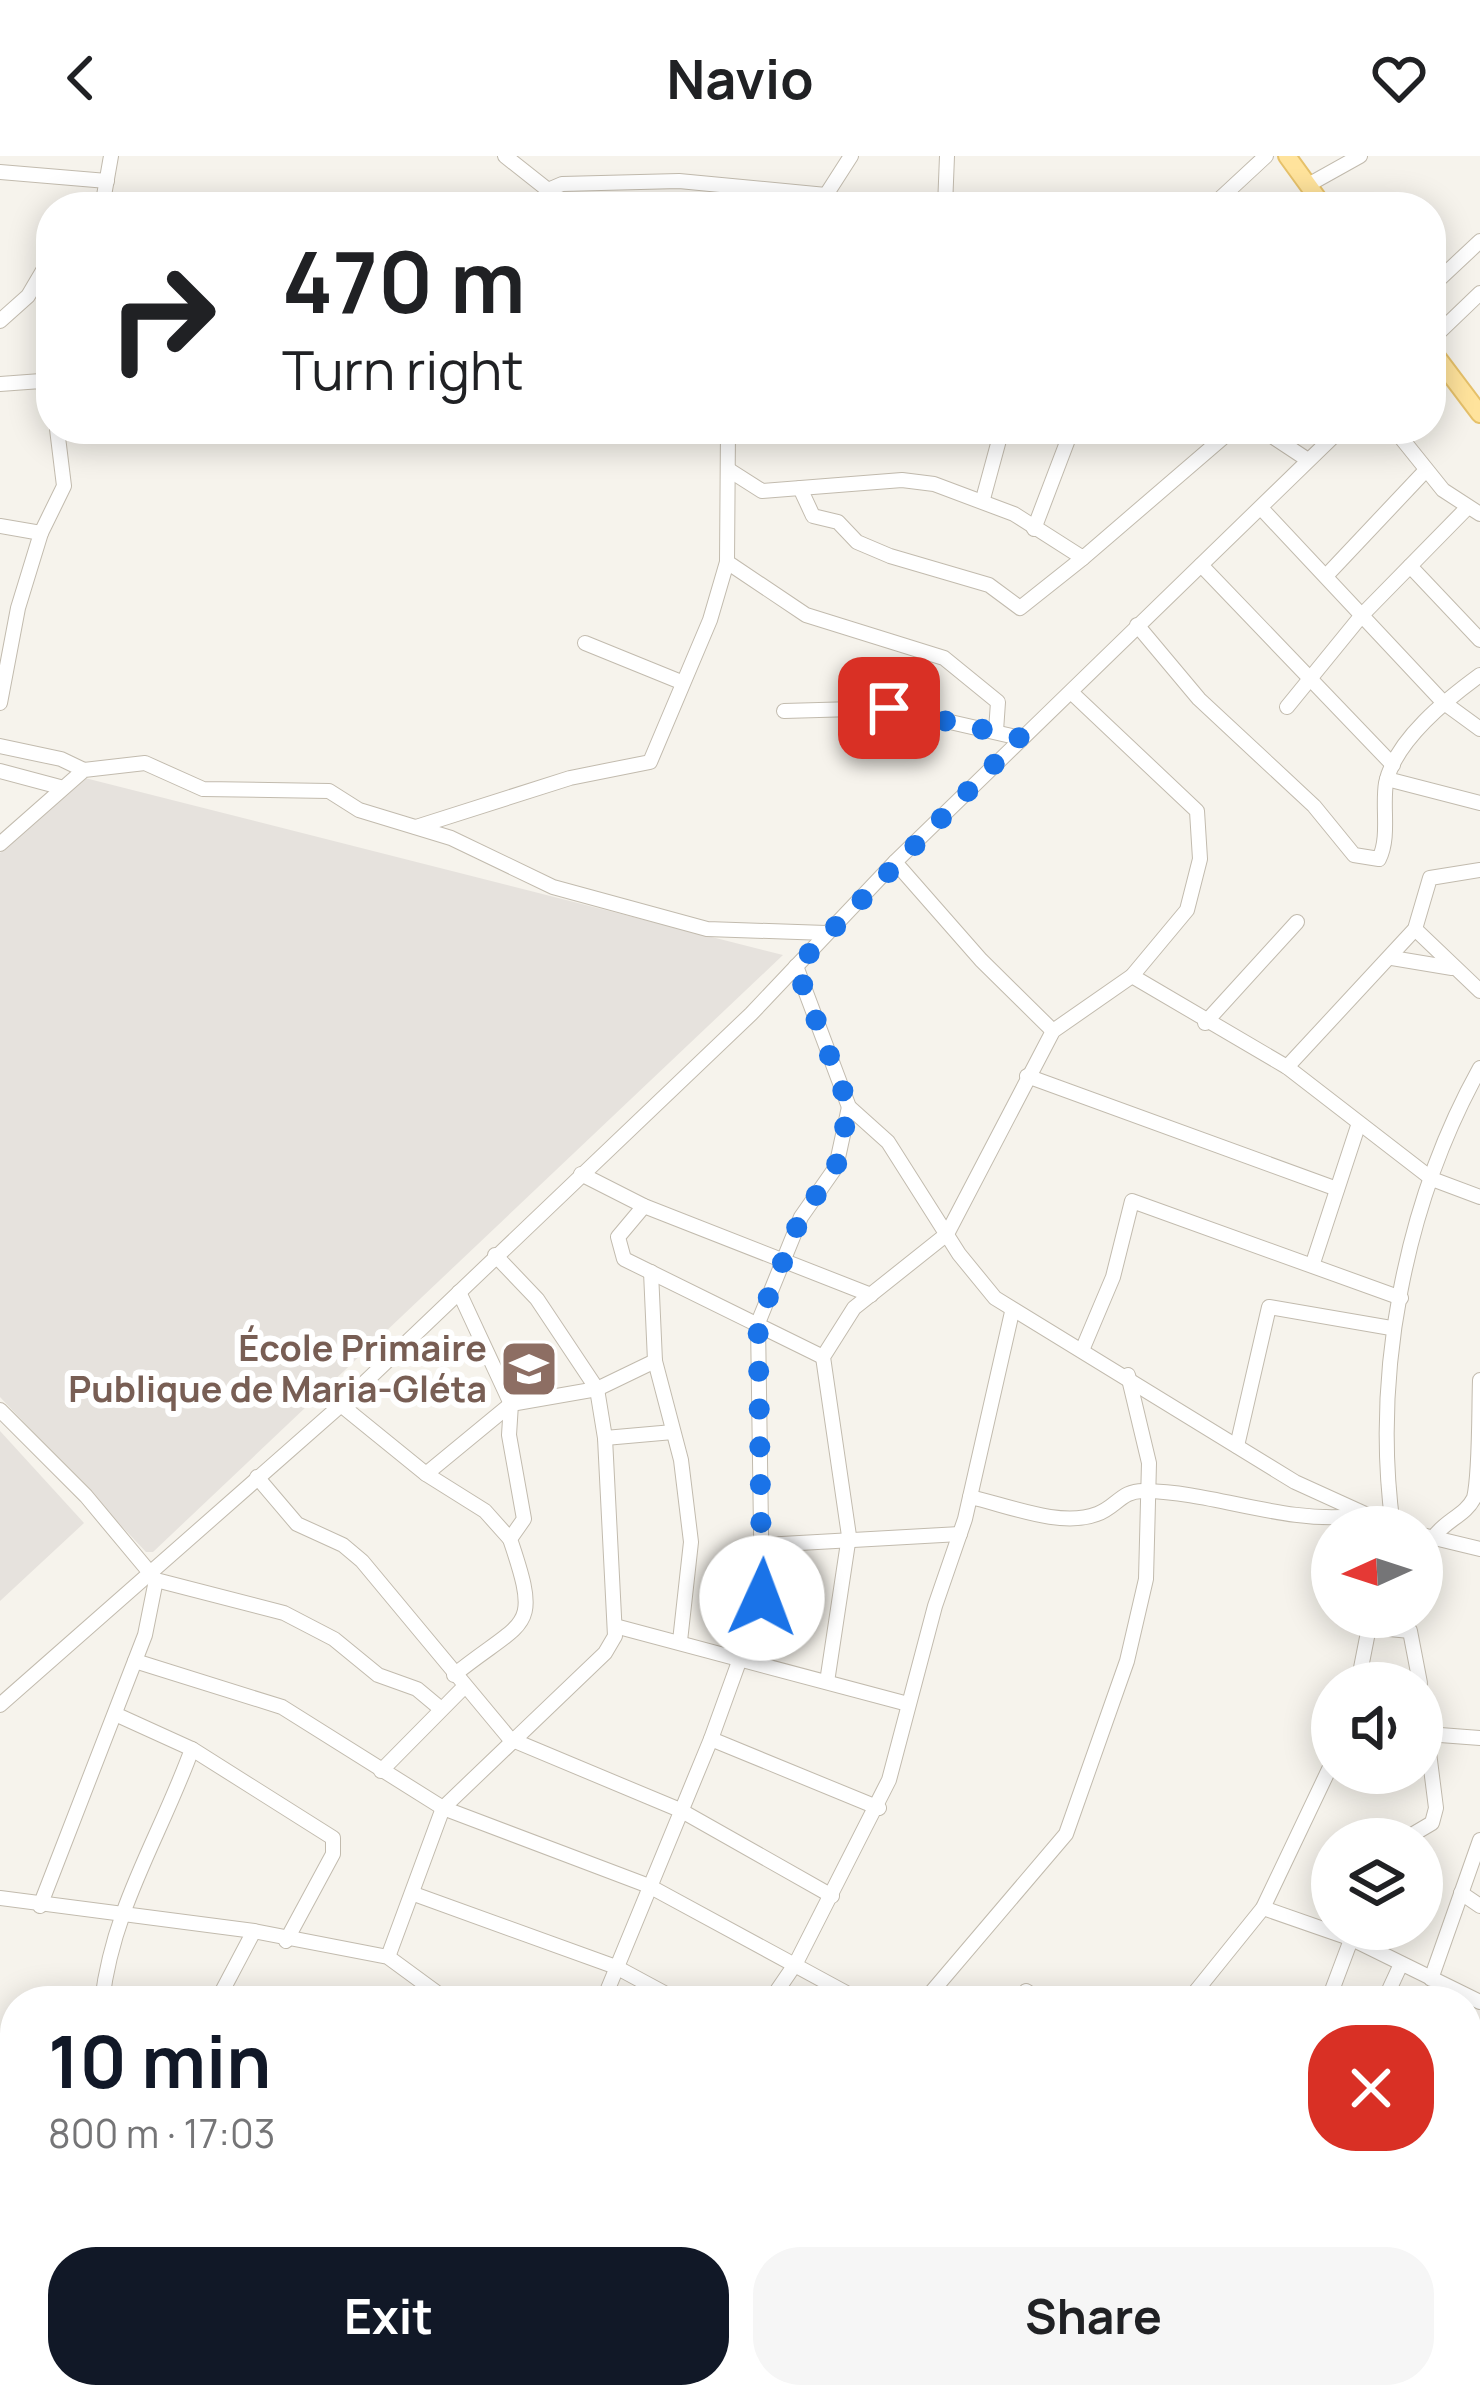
<!DOCTYPE html>
<html lang="en">
<head>
<meta charset="utf-8">
<style>
  body { margin:0; font-family:Manrope,sans-serif; background:#f6f6f6; color:#202124; height:100vh; display:flex; flex-direction:column; font-size:45px; white-space:nowrap }
  * { box-sizing:border-box; margin:0 }
  p { font-size:39px; color:#757577 }
  .icon { flex:none; width:66px; height:66px; fill:none; stroke:currentColor; stroke-width:2; stroke-linecap:round; stroke-linejoin:round }
  .map { position:relative; flex:1; overflow:hidden }
  .panel { position:absolute; left:0px; top:1830px; width:1482px; height:423px; display:flex; flex-direction:column; background:#fff; border-radius:48px 48px 0 0; box-shadow:0 6px 30px #0003 }
  .panel>* { flex:none }
  .top-card { position:absolute; left:36px; top:36px; width:1410px; height:252px; border-radius:48px; box-shadow:0 6px 30px #0003; background:#fff; color:#202124; overflow:hidden }
  .needle { width:78px; rotate:267deg }
  .controls { position:absolute; left:1311px; top:1350px; display:grid; gap:24px }
  .controls a { display:grid; place-items:center; width:132px; height:132px; border-radius:50%; background:#fff; box-shadow:0 6px 30px #0003; font-size:60px }
  .pin { position:absolute; display:grid; place-items:center; width:102px; height:102px; color:#fff; margin:-51px; border-radius:24px; box-shadow:0 6px 18px #0006 }
  .me { position:absolute; width:132px; margin:-66px; rotate:2deg; stroke-linejoin:round; filter:drop-shadow(0 0 9px #0008) }
  .turn { display:flex; align-items:center; gap:42px; height:252px; padding:0 48px; font-size:54px }
  .turn .icon { width:156px; height:156px; stroke-width:2.5 }
  .turn b { display:block; font-size:84px; line-height:102px }
  .round { display:grid; place-items:center; flex:none; width:126px; height:126px; border-radius:48px; background:#f6f6f6 }
  .head { display:flex; align-items:center; justify-content:space-between; height:204px; padding:0 48px }
  h1 { font-size:72px; font-weight:700; line-height:90px; color:#111827 }
  .primary-button { display:flex; gap:24px; margin-top:auto; padding:24px 48px }
  .primary-button a { flex:1; height:138px; border-radius:48px; background:#111827; color:#fff; font-size:48px; font-weight:700; line-height:138px; text-align:center }
  .primary-button a+a { background:#f6f6f6; color:#202124 }
  header { display:flex; justify-content:space-between; align-items:center; height:156px; padding:0 48px; background:#fff; font-size:54px; font-weight:700 }
  .map>svg:first-child { display:block }
  .industrial { fill:#e6e2dd }
  .lines { fill:none; stroke-linecap:round; stroke-linejoin:round }
  .minor-casing { stroke:#c2bbae; stroke-width:16 }
  .major-casing { stroke:#e6c16a; stroke-width:20 }
  .minor { stroke:#fff; stroke-width:14 }
  .major { stroke:#ffe39c; stroke-width:16 }
  .route { stroke:#1a73e8; stroke-width:21; stroke-dasharray:0 37.8 }
  .labels { text-anchor:middle; stroke-width:12; stroke-linejoin:round; paint-order:stroke }
  .education-label { font-size:36px; font-weight:bold; fill:#785e54; stroke:#fff; text-anchor:end }
</style>
</head>
<body>
<header><svg class="icon" aria-label="back" viewBox="0 0 24 24"><path d="M15 5l-7 7 7 7"/></svg>Navio<svg class="icon" aria-label="heart" viewBox="0 0 24 24"><path d="M12 20l-8-8c-3-5 5-10 8-4 3-6 11-1 8 4z"/></svg></header>
<div class="map">
<svg width="1480" height="2252" viewBox="0 0 1480 2252">
  <rect width="100%" height="100%" fill="#f6f3ec"/>
  <g class="industrial">
    <polygon points="81,621 783,799 153,1396 146,1396 0,1241 0,697"/>
    <polygon points="0,1275 84,1367 0,1445"/>
  </g>
  <g class="lines">
    <g class="minor-casing">
      <g id="minor">
        <polyline points="505,0 548,34 562,28 679,25 826,39 851,0"/>
        <polyline points="0,16 107,25"/>
        <polyline points="1308,29 1360,0"/>
        <polyline points="102,51 111,0"/>
        <polyline points="539,51 548,34 567,51"/>
        <polyline points="945,51 947,0"/>
        <polyline points="1211,51 1266,0"/>
        <polyline points="1431,131 1480,85"/>
        <polyline points="0,165 28,140 51,101"/>
        <polyline points="1431,184 1480,137"/>
        <polyline points="0,228 41,225 51,240"/>
        <polyline points="1261,273 1308,304"/>
        <polyline points="1394,273 1443,334 1480,358"/>
        <polyline points="729,314 762,335 902,324 934,328 1014,358 1083,402 1233,273"/>
        <polyline points="800,332 813,360 838,366 857,386 890,400 989,429 1020,452 1083,402"/>
        <polyline points="983,343 1002,273"/>
        <polyline points="1261,352 1443,546 1480,573"/>
        <polyline points="0,370 41,377 18,452 0,547"/>
        <polyline points="1034,373 1072,273"/>
        <polyline points="41,377 64,330 57,273"/>
        <polyline points="727,406 806,459 944,502 998,546 996,575"/>
        <polyline points="1201,409 1393,609"/>
        <polyline points="1410,410 1480,484"/>
        <polyline points="1326,420 1426,314"/>
        <path d="M1137 469 1199 543 1314 650 1354 699 1379 703C1390 681 1382 651 1386 627 1395 584 1447 543 1480 519"/>
        <polyline points="585,487 681,526"/>
        <polyline points="1287,551 1362,459 1466,353"/>
        <polyline points="784,555 889,552 1020,582"/>
        <polyline points="0,590 61,603 84,614"/>
        <polyline points="0,615 60,631"/>
        <polyline points="1387,623 1480,647"/>
        <polyline points="416,671 570,622 650,606 710,464 727,406 728,273"/>
        <polyline points="0,688 84,614 145,607 203,633 329,635 359,654 451,682 553,731 707,773 826,777"/>
        <polyline points="895,706 981,804 1053,875"/>
        <polyline points="1415,773 1480,835"/>
        <polyline points="1392,802 1452,812"/>
        <polyline points="796,810 849,951 888,986 959,1098 995,1142 1295,1326 1394,1371"/>
        <polyline points="1132,820 1287,911 1432,1023 1480,1041"/>
        <polyline points="1205,867 1297,766"/>
        <polyline points="1287,911 1415,773 1430,722 1480,714"/>
        <polyline points="1027,920 1337,1033"/>
        <polyline points="581,1018 644,1050 871,1139"/>
        <polyline points="644,1050 618,1081 624,1103 823,1201"/>
        <polyline points="1313,1107 1358,970"/>
        <polyline points="651,1116 655,1205 681,1304 691,1386 680,1485"/>
        <polyline points="1083,1192 1113,1121 1132,1045 1401,1142"/>
        <polyline points="341,1249 426,1318 485,1355 510,1383"/>
        <polyline points="0,1254 86,1340 156,1424 145,1479 40,1750"/>
        <polyline points="605,1282 673,1276"/>
        <polyline points="1237,1290 1269,1151 1391,1172"/>
        <polyline points="426,1318 511,1248 597,1233 655,1205"/>
        <polyline points="257,1321 297,1368 343,1389 362,1405 510,1583 680,1654 832,1740"/>
        <path d="M970 1341C1007 1349 1060 1372 1097 1358 1117 1351 1121 1334 1145 1335 1215 1336 1284 1368 1355 1360"/>
        <path d="M1393 1371C1372 1218 1405 1047 1480 912"/>
        <polyline points="1422,1379 1480,1393"/>
        <path d="M1433 1382C1444 1365 1466 1359 1474 1342 1480 1319 1479 1252 1480 1224"/>
        <polyline points="764,1389 960,1378"/>
        <polyline points="156,1424 284,1457 334,1483 378,1519 417,1533 441,1553"/>
        <polyline points="615,1470 908,1548"/>
        <polyline points="1369,1471 1410,1475 1420,1527"/>
        <polyline points="135,1505 282,1551 443,1652 649,1730 861,1845"/>
        <path d="M454 1519C526 1461 542 1477 510 1383L524 1363 509 1279 511 1248 459 1136"/>
        <polyline points="827,1526 849,1380 823,1201 854,1152 947,1078 1053,875 1132,820 1187,754 1200,703 1197,655 1072,537"/>
        <polyline points="1358,1527 1371,1461"/>
        <polyline points="0,1549 341,1249 751,858 895,706 1341,273"/>
        <polyline points="115,1558 192,1593 333,1682 333,1698 286,1785"/>
        <polyline points="1427,1578 1480,1582"/>
        <polyline points="711,1583 879,1652"/>
        <polyline points="381,1615 464,1531"/>
        <polyline points="1405,1683 1432,1667 1436,1652 1422,1541"/>
        <polyline points="1461,1737 1480,1750"/>
        <polyline points="414,1738 616,1811 679,1845"/>
        <polyline points="0,1742 254,1775 388,1801 448,1845"/>
        <polyline points="1263,1752 1352,1783 1480,1846"/>
        <polyline points="388,1801 443,1652 605,1497 615,1480 605,1282 597,1233 537,1143 495,1099"/>
        <polyline points="1431,1823 1480,1684"/>
        <polyline points="1026,1835 1042,1845"/>
        <path d="M102 1845C113 1751 160 1681 192 1593"/>
        <polyline points="217,1845 254,1775"/>
        <polyline points="603,1845 711,1583 762,1442 758,1167 801,1061 836,1011 849,951"/>
        <polyline points="770,1845 796,1807 889,1624 935,1450 965,1363 1012,1156"/>
        <polyline points="924,1845 1066,1678 1127,1505 1146,1423 1149,1307 1128,1219"/>
        <polyline points="1188,1845 1263,1752 1332,1607"/>
        <polyline points="1328,1845 1355,1773"/>
        <polyline points="1384,1845 1401,1808"/>
        <polyline points="0,2021 15,2031"/>
        <polyline points="1467,2038 1480,2041"/>
        <polyline points="1467,2109 1480,2111"/>
        <polyline points="0,2123 15,2105"/>
        <polyline points="0,2172 15,2180"/>
        <polyline points="1467,2178 1480,2180"/>
        <polyline points="400,2238 417,2252"/>
        <polyline points="861,2238 869,2246 900,2252"/>
        <polyline points="1038,2238 1063,2252"/>
        <polyline points="1467,2238 1480,2239"/>
        <polyline points="9,2252 18,2238"/>
        <polyline points="105,2252 114,2238"/>
        <polyline points="207,2252 217,2238"/>
        <polyline points="640,2252 647,2238"/>
        <polyline points="1189,2252 1191,2238"/>
        <polyline points="1304,2252 1305,2238"/>
      </g>
    </g>
    <g class="major-casing">
      <g id="major">
        <polyline points="1287,0 1324,51"/>
        <polyline points="1431,193 1480,258"/>
      </g>
    </g>
    <use href="#minor" class="minor"/>
    <use href="#major" class="major"/>
  </g>
  <g class="lines">
    <polyline class="route" points="762,1442 758,1167 801,1061 836,1011 849,951 796,811 1020,582 889,552"/>
  </g>
  <defs>
    <g id="school-square" transform="scale(3)"><rect x="-9" y="-9" width="18" height="18" rx="4" fill="#8d6e63" stroke="#fff"/><path d="M0-5L7-2L0 1L-7-2ZM-4 1L0 2.5L4 1V4Q0 6-4 4Z" fill="#fff"/></g>
  </defs>
  <g fill-rule="evenodd">
    <use href="#school-square" x="529" y="1213"/>
  </g>
  <g class="labels">
    <g class="education-label">
      <text x="487" y="1205">École Primaire<tspan x="487" dy="41">Publique de Maria-Gléta</tspan></text>
    </g>
  </g>
</svg>
<div class="controls">
<a><svg class="needle" viewBox="-14 -14 28 28"><path d="M0-13l5 13h-10z" fill="#e53935"/><path d="M0 13l5-13h-10z" fill="#757577"/></svg></a>
<a><svg class="icon" aria-label="sound" viewBox="0 0 24 24"><path d="M4 9h4l5-4v14l-5-4H4zM17 9q2 3 0 6"/></svg></a>
<a><svg class="icon" aria-label="layers" viewBox="0 0 24 24"><path d="M12 4l9 5-9 5-9-5zM3 14l9 5 9-5"/></svg></a>
</div>
<div class="pin" style="left:889px;top:552px;background:#d93025"><svg class="icon" aria-label="arrive" viewBox="0 0 24 24"><path d="M6 21V4h12l-3 4 3 4H6"/></svg></div>
<svg class="me" style="left:762px;top:1442px" viewBox="-20 -20 40 40"><circle r="19" fill="#fff"/><path d="M0-13L10 11 0 6-10 11z" fill="#1a73e8"/></svg>
<div class="top-card">
<div class="turn"><svg class="icon" aria-label="right" viewBox="0 0 24 24"><path d="M7 20v-9h11M14 6l5 5-5 5"/></svg><div><b>470 m</b>Turn right</div></div>
</div>
<section class="panel">
<div class="head"><div><h1>10 min</h1><p>800 m · 17:03</p></div><a class="round" style="background:#d93025;color:#fff"><svg class="icon" aria-label="close" viewBox="0 0 24 24"><path d="M6 6l12 12M18 6L6 18"/></svg></a></div>
<div class="primary-button"><a>Exit</a><a>Share</a></div>
</section>
</div>
</body>
</html>
